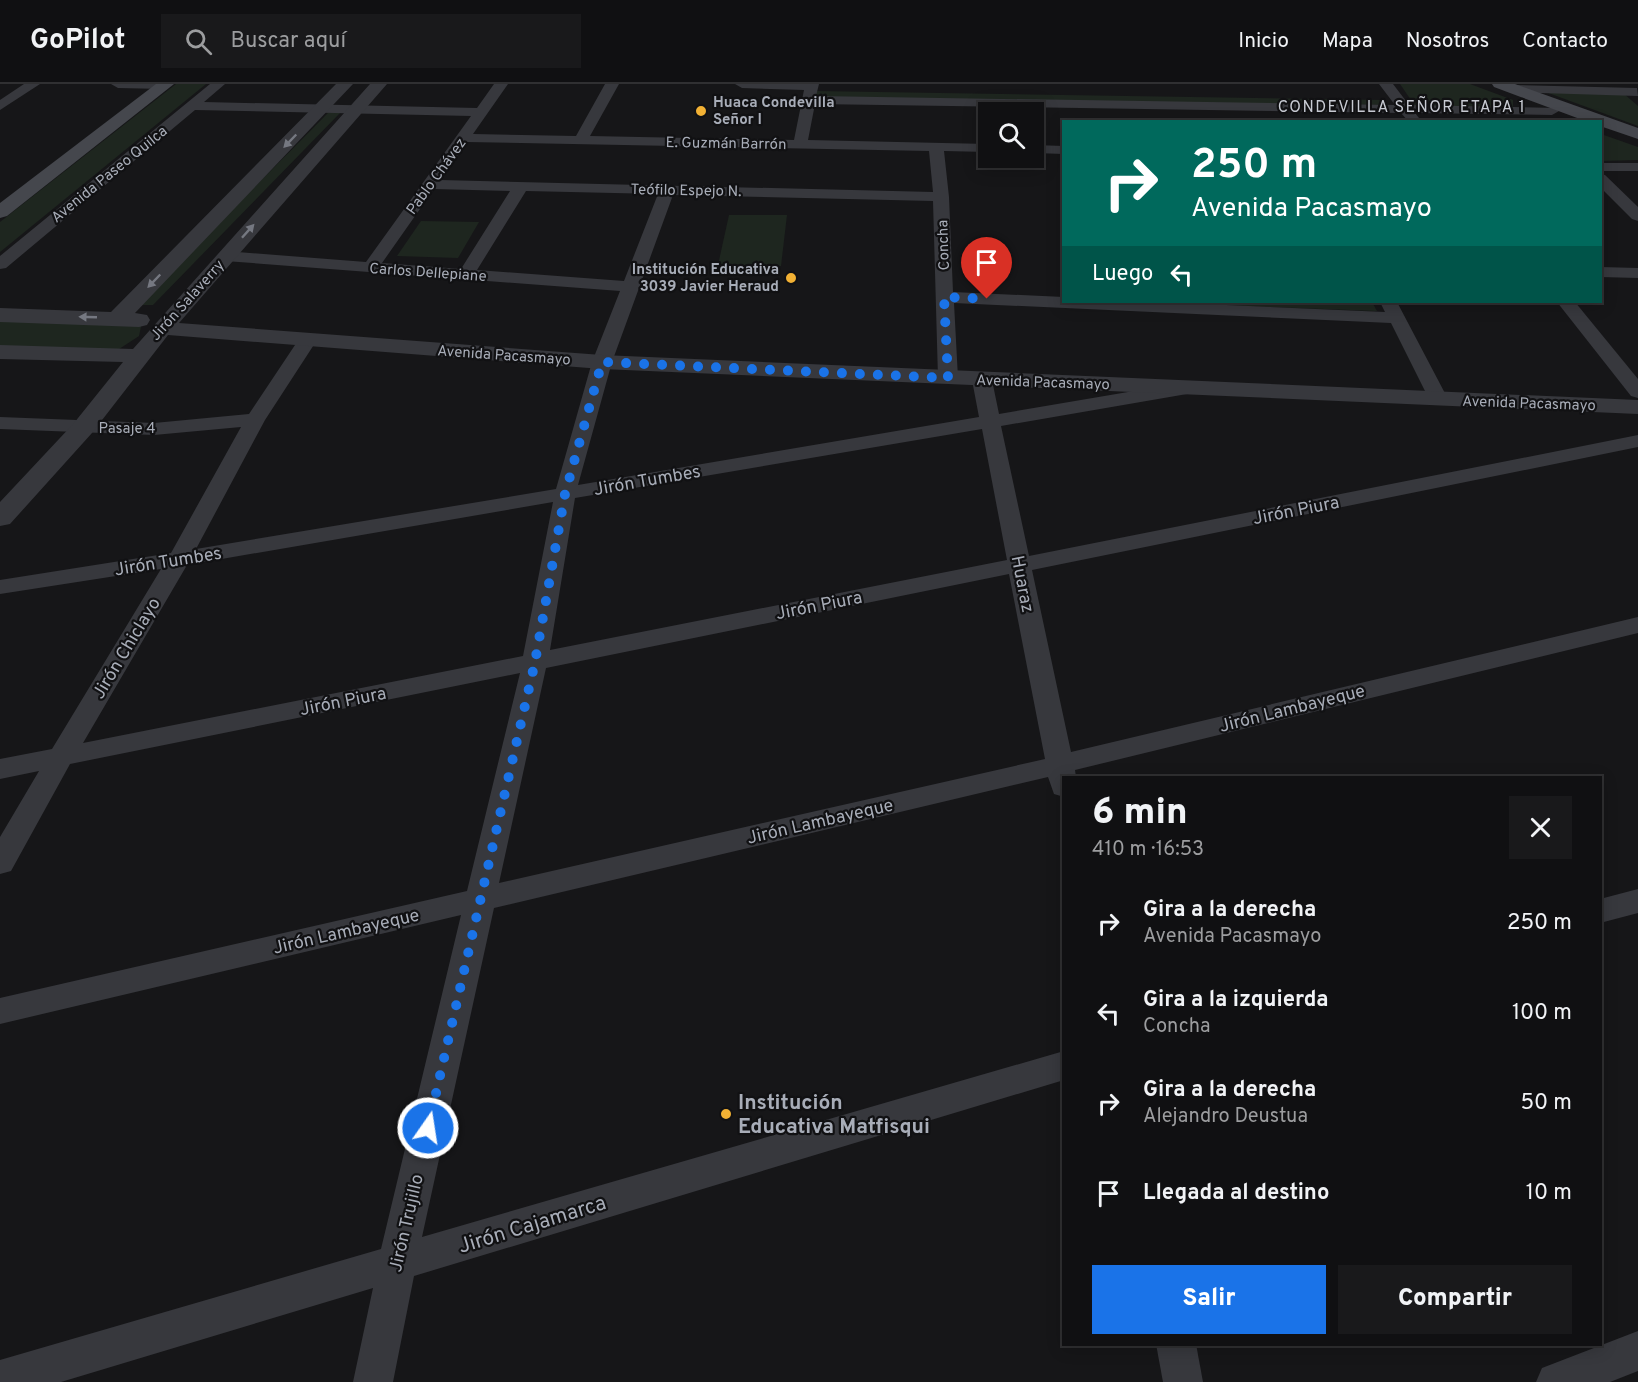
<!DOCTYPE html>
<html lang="es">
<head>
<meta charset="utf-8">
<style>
  body { margin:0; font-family:Overpass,sans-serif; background:#19191b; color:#f1f3f6; height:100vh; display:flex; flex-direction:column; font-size:22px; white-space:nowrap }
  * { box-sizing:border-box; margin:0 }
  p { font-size:20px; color:#9c9d9f }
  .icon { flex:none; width:33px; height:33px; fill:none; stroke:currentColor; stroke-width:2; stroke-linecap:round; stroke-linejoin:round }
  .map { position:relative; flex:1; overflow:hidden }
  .drawer { position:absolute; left:1062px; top:692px; width:540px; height:570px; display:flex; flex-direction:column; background:#101012; border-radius:0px; box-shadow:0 3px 15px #0003,0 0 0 2px #303032 }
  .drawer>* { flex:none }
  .guide { position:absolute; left:1062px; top:36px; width:540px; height:183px; border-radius:0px; box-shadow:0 3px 15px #0003,0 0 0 2px #303032; background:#00695c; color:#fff; overflow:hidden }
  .tools { position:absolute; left:978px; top:18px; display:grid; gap:12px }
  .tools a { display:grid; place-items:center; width:66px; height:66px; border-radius:0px; background:#101012; box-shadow:0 3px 15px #0003,0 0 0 2px #303032; font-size:30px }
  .pin { position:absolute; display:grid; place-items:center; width:51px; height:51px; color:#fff; margin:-62px -26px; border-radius:50% 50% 50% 0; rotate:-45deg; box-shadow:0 0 6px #0007 }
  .pin .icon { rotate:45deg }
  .me { position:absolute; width:66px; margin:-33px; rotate:13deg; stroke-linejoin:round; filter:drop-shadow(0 0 4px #0008) }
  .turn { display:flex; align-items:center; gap:21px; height:126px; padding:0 30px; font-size:27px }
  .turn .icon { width:78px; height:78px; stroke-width:2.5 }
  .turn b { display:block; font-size:42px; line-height:51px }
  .then { display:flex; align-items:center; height:57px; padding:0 30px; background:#0003; gap:12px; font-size:22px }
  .round { display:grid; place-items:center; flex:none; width:63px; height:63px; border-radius:0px; background:#19191b }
  .headline { display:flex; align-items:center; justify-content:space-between; height:102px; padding:0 30px }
  h1 { font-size:36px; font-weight:800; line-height:45px }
  .action { display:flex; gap:12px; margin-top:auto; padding:12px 30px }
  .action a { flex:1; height:69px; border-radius:0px; background:#1a73e8; color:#fff; font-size:24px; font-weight:800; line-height:69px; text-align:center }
  .action a+a { background:#19191b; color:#f1f3f6 }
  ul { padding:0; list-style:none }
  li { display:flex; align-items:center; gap:18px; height:90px; padding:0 30px }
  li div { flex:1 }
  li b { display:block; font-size:22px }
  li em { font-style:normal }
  header { display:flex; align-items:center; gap:36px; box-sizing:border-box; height:84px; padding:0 30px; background:#101012; border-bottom:2px solid #303032 }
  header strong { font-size:28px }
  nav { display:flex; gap:33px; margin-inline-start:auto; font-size:21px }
  .search { width:420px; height:54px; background:#19191b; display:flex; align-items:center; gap:15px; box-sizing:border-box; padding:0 21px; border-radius:0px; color:#9c9d9f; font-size:22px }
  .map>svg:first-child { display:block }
  .green { fill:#1e261f }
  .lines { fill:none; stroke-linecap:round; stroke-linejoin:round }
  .minor { fill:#37383d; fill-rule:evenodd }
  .tertiary { fill:#37383d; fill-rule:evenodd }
  .secondary { fill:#45474d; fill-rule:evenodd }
  .oneway { fill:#757881 }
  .route { stroke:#1a73e8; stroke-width:10; stroke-dasharray:0 18 }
  .poi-dot { fill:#f2b134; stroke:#111113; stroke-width:2 }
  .labels { text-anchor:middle; stroke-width:4.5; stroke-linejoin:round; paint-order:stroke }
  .far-poi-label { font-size:15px; font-weight:bold; fill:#a8adb8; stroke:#111113; text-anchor:start }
  .far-street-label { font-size:15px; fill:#a8adb8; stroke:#111113 }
  .far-neighbourhood-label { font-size:16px; letter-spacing:1.5px; fill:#c9ccd4; stroke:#111113 }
  .street-label { font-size:18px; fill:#a8adb8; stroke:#111113 }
  .near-poi-label { font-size:21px; font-weight:bold; fill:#a8adb8; stroke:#111113; text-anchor:start }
  .near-street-label { font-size:21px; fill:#a8adb8; stroke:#111113 }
</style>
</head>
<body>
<header>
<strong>GoPilot</strong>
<div class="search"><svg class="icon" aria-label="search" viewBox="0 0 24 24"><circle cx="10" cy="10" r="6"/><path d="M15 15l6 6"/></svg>Buscar aquí</div>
<nav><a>Inicio</a><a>Mapa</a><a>Nosotros</a><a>Contacto</a></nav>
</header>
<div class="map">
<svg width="1638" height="1298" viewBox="0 0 1638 1298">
  <rect width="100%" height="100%" fill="#161618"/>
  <g class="green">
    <polygon points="176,0 206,0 0,168 0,138"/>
    <polygon points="1400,0 1470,0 1513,16 1513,23 1415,22"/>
    <polygon points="816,7 1383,16 1388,21 813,14"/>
    <polygon points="1543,7 1623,9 1638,22 1638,42"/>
    <polygon points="341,28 153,221 137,221 328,29"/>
    <polygon points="1601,50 1638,63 1638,76 1601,77"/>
    <polygon points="729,131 787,131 781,182 718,181"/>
    <polygon points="421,137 479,138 458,174 397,172"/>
    <polygon points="1139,218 1372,218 1377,227"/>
    <polygon points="0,235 142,238 139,252 116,267 0,263"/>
  </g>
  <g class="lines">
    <g class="minor">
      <polygon points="24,0 40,0 0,26 0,16"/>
      <polygon points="111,0 170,0 171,1 164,5 118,4"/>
      <path d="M210 0H225L204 18 477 24 494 0H508L473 50 576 52 605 0H619L590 52 794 56 804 6 742 4 735 0H819L816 12 1395 21 1379 0H1393L1409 21 1557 24 1559 27 1552 31 1415 29 1419 34 1417 37 1409 38 1401 29 815 20 808 56 988 60V68L944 67 949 113 953 208 1064 213V218H1157L1385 228 1381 220 1383 218H1397L1448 315 1445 319H1431L1391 239 954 219 958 294 955 298H941L938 294 933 117 673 111 612 278 578 401 979 333 972 296 975 292H989L992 296 999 330 1187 298 1194 300 1197 304 1194 308 1187 310 1001 342 1029 472 1638 351V363L1032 486 1071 668 1638 533V549L1075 686 1076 693H1064V713L1054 710 1048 693 494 824 422 1153 1064 967V996L414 1192 393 1298H353L373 1204 61 1298H0V1276L381 1165 461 831 0 940V914L467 807 520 589 70 680 11 787 0 790V753L39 687 0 695V675L52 665 161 485 0 510V496L171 469 241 343 154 351 0 345V333L154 339 249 330 301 252H315L317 256 265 336 196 465 556 405 592 278 620 207 225 177 217 172 225 167 366 178 471 32 195 26 6 184 0 185V172ZM467 58 929 67 933 108 440 96ZM434 105 510 107 461 185 382 179ZM526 107 658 110 624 197 477 186ZM982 345 1007 476 550 566 575 414ZM553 418 523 572 83 659 187 481ZM1009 490 1045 675 499 799 546 584Z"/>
      <polygon points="1513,1 1637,4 1638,12 1508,8 1506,5"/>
      <polygon points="1034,61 1064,62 1064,70 1034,69"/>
      <rect x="1600" y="79" width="38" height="8"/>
      <polygon points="1600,90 1605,91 1638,123 1638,137 1632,135 1600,103"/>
      <polygon points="1600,183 1638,184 1638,194 1600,193"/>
      <polygon points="1557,218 1575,218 1638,295 1638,314 1631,312"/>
      <polygon points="1638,805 1638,829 1600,839 1600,815"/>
      <polygon points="1638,1247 1638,1287 1610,1298 1536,1298 1542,1284"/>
      <polygon points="1156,1260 1196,1260 1203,1298 1163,1298"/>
    </g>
    <g class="tertiary">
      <polygon points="336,0 353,0 135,229 147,231 150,236 147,241 139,243 0,238 0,224 111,228"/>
      <polygon points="370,0 387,0 179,239 602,271 1638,316 1638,330 602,285 168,251 92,349 10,440 0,442 0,418 74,339 123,278 0,275 0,261 133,265"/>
    </g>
    <g class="secondary">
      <polygon points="156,0 174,0 7,132 0,134 0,119"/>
      <polygon points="1492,0 1515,0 1638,44 1638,55 1600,42 1600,38 1588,38 1494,3"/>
    </g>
  </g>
  <defs><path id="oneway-solid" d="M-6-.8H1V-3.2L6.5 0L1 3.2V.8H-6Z" transform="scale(1.5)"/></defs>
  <g class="oneway">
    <use href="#oneway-solid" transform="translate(290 57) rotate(134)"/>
    <use href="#oneway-solid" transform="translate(248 147) rotate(-48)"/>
    <use href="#oneway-solid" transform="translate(154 197) rotate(134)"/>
    <use href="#oneway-solid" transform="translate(88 233) rotate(-178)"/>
  </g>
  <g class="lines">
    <polyline class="route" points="428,1044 535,578 565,410 602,278 948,294 944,213 987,215"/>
  </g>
  <g class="poi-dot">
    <circle cx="701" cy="27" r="6"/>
    <circle cx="791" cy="194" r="6"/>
    <circle cx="726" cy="1030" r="6"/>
  </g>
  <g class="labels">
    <g class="far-poi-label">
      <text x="713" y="23">Huaca Condevilla<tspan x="713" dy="17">Señor I</tspan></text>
      <text x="779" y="190" text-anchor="end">Institución Educativa<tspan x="779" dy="17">3039 Javier Heraud</tspan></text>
    </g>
    <g class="far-street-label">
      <text transform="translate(726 59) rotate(1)" y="5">E. Guzmán Barrón</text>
      <text transform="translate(109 90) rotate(-39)" y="5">Avenida Paseo Quilca</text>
      <text transform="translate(436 92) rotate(-54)" y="5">Pablo Chávez</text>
      <text transform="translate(686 106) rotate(1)" y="5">Teófilo Espejo N.</text>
      <text transform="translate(943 161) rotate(-92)" y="5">Concha</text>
      <text transform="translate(428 188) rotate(4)" y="5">Carlos Dellepiane</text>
      <text transform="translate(187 216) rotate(-48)" y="5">Jirón Salaverry</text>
      <text transform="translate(504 271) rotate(4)" y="5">Avenida Pacasmayo</text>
      <text transform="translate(1043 298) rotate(2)" y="5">Avenida Pacasmayo</text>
      <text transform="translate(1529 319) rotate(2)" y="5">Avenida Pacasmayo</text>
      <text x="127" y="349">Pasaje 4</text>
    </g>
    <g class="far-neighbourhood-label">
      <text x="1402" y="28">CONDEVILLA SEÑOR ETAPA 1</text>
    </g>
    <g class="street-label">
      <text transform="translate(647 396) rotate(-10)" y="6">Jirón Tumbes</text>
      <text transform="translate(1296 426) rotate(-11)" y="6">Jirón Piura</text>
      <text transform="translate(168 477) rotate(-9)" y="6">Jirón Tumbes</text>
      <text transform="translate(1023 500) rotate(79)" y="6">Huaraz</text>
      <text transform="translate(819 521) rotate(-11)" y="6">Jirón Piura</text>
      <text transform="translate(126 564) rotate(-59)" y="6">Jirón Chiclayo</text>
      <text transform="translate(343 617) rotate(-11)" y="6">Jirón Piura</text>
      <text transform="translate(1292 624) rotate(-14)" y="6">Jirón Lambayeque</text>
      <text transform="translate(820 737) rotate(-13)" y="6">Jirón Lambayeque</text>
      <text transform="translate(346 847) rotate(-13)" y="6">Jirón Lambayeque</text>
      <text transform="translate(406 1139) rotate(-77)" y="6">Jirón Trujillo</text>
    </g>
    <g class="near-poi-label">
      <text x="738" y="1025">Institución<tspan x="738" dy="24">Educativa Matfisqui</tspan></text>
    </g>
    <g class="near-street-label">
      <text transform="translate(532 1140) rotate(-17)" y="7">Jirón Cajamarca</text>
    </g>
  </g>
</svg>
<div class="tools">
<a><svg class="icon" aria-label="search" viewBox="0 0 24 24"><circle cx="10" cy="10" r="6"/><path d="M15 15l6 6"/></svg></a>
</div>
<div class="pin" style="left:987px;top:215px;background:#d93025"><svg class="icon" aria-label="arrive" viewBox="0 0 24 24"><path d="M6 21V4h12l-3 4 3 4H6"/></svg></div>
<svg class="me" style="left:428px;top:1044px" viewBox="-20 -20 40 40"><circle r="17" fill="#1a73e8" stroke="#fff" stroke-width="3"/><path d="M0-11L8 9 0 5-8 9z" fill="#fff"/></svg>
<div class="guide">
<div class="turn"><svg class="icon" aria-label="right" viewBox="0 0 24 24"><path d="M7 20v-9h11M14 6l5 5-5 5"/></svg><div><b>250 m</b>Avenida Pacasmayo</div></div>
<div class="then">Luego<svg class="icon" aria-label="left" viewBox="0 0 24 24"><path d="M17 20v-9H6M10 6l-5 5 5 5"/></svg></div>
</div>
<section class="drawer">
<div class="headline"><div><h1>6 min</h1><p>410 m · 16:53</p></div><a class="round"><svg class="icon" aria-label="close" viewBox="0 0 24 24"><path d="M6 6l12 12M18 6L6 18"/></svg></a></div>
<ul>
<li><svg class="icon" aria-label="right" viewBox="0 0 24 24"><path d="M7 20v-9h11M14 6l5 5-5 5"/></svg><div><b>Gira a la derecha</b><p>Avenida Pacasmayo</p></div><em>250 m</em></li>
<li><svg class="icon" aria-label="left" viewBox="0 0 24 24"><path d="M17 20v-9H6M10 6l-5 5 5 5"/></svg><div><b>Gira a la izquierda</b><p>Concha</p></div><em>100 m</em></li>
<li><svg class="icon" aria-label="right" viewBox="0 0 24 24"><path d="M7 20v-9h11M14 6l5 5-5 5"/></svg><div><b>Gira a la derecha</b><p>Alejandro Deustua</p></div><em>50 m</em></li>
<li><svg class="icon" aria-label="arrive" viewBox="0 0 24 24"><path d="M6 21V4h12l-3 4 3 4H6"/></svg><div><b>Llegada al destino</b></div><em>10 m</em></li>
</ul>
<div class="action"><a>Salir</a><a>Compartir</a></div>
</section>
</div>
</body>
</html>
